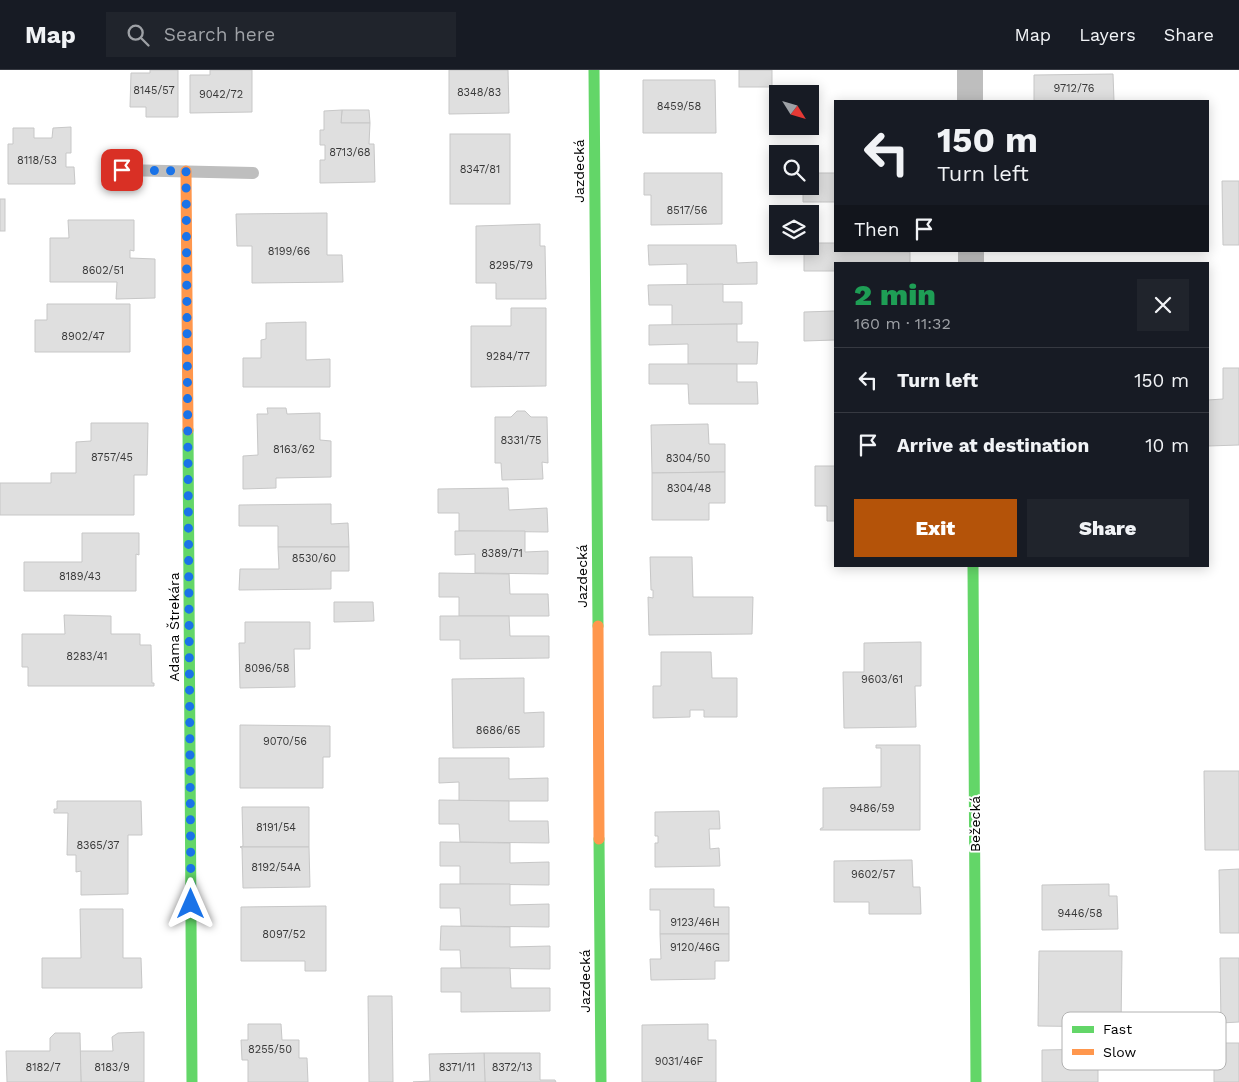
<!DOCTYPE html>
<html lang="en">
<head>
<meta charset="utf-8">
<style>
  body { margin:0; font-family:"Work Sans",sans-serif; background:#20242c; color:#f1f3f6; height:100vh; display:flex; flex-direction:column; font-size:19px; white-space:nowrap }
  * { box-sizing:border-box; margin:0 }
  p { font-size:16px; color:#9ea1a6 }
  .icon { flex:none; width:28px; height:28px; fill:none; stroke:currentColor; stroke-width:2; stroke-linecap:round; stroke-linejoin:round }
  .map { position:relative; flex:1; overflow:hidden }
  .drawer { position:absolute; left:834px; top:192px; width:375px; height:305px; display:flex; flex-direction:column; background:#171b24; border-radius:0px; box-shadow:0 2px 12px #0003 }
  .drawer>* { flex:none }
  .banner { position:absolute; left:834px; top:30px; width:375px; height:152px; border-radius:0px; box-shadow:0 2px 12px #0003; background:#171b24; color:#f1f3f6; overflow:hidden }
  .needle { width:32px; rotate:127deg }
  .controls { position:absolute; left:769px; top:15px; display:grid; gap:10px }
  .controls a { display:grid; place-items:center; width:50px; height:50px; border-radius:0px; background:#171b24; box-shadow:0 2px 12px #0003; font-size:25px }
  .pin { position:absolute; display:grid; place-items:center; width:42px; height:42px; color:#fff; margin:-21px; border-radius:10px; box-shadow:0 2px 8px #0006 }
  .me { position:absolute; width:55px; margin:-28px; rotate:0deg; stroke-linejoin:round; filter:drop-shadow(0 0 4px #0008) }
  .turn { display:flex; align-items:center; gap:18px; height:105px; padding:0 20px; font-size:22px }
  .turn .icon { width:65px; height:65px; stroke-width:2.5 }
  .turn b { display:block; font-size:35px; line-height:42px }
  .then { display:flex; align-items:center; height:48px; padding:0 20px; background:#0003; gap:10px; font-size:19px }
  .round { display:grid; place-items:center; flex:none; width:52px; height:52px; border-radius:0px; background:#20242c }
  .headline { display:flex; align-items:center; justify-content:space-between; height:85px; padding:0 20px }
  h1 { font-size:30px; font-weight:800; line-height:38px; color:#1e9e55 }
  .button { display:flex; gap:10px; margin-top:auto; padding:10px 20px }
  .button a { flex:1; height:58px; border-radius:0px; background:#b45309; color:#fff; font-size:20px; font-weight:800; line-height:58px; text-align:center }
  .button a+a { background:#20242c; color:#f1f3f6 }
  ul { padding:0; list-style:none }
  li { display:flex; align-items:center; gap:15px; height:65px; padding:0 20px; border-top:1px solid #363941 }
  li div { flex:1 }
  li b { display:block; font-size:19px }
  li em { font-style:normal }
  header { display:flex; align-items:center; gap:30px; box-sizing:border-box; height:70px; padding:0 25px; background:#171b24; border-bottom:1px solid #363941 }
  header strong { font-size:24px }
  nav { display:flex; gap:28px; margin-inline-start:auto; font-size:18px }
  .search { width:350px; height:45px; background:#20242c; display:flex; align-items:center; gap:12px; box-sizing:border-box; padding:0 18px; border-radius:0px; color:#9ea1a6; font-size:19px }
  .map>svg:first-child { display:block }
  .building { fill:#dfdfdf; stroke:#c7c7c7 }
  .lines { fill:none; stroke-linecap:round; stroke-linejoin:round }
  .lane { stroke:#bebebe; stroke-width:12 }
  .street { stroke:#bebebe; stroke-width:26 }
  .fast { stroke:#63d668; stroke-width:11 }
  .slow { stroke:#ff974d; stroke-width:11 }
  .route { stroke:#1a73e8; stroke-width:9; stroke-dasharray:0 16.2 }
  .labels { text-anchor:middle; stroke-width:4; stroke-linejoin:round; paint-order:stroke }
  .number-label { font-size:11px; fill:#383838 }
  .street-label { font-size:14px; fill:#000; stroke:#fff }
  .key { fill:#fff; stroke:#b2b2b2; stroke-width:1 }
  .key-label { font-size:14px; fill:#000 }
</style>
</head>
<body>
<header>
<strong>Map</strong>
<div class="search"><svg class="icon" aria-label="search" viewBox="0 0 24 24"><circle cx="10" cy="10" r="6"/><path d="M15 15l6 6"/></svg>Search here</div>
<nav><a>Map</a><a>Layers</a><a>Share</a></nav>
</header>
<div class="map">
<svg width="1239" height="1012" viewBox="0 0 1239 1012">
  <rect width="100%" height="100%" fill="#fff"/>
  <g class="building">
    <polygon points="150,0 178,0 178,47 146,47 146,37 130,37 131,3 150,3"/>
    <polygon points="210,0 252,0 252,42 190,43 190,5 210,5"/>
    <polygon points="449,0 508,0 509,43 449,44"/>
    <rect x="739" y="0" width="33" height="17"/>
    <polygon points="1113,4 1114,31 1034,31 1034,5"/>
    <polygon points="643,10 715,10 716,63 643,63"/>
    <polygon points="342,40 369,40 370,53 341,53"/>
    <polygon points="342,40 341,53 370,53 369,74 374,74 375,112 320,113 320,90 325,90 325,75 320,75 320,60 324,60 324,41"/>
    <polygon points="71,57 71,83 66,83 66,97 74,97 75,114 8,114 8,74 13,74 13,58 34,58 34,68 52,68 53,58"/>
    <rect x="450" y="64" width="60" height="70"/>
    <polygon points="644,103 722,103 722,154 651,155 651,125 644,125"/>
    <polygon points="810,103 835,103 835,132 803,132 803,116 810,116"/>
    <polygon points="1222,111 1239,111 1239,175 1223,175"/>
    <rect x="0" y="129" width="5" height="32"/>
    <polygon points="327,143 327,185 342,185 343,212 252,213 252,176 237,176 236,144"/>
    <polygon points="68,150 134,150 134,181 130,180 130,188 155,189 155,228 116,229 117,212 50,212 50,168 69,168"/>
    <polygon points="540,154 540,176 545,176 546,229 496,229 496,213 476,213 476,156"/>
    <polygon points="810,173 835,173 835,181 910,182 910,194 835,194 835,201 804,201 804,176 810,176"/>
    <polygon points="648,175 736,175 737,193 757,192 757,214 687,215 687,194 649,195"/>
    <polygon points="723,214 723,232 742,232 742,254 672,255 672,235 649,235 648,215"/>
    <polygon points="47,234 130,234 130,282 35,282 35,250 47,250"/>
    <polygon points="511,238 546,238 546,316 471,317 471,256 511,256"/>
    <polygon points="835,241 835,270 804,271 804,242"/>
    <polygon points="306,252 306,290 330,289 330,317 243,317 243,288 261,288 261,270 266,269 266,253"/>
    <polygon points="737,254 737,272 758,272 757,294 688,294 688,274 649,275 649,255"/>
    <polygon points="649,294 737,294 737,312 757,312 758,334 689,334 688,314 649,314"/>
    <polygon points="1223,298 1239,298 1239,375 1208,376 1208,330 1223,329"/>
    <polygon points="267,338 286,338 287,344 320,343 320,370 331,371 331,407 276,408 276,418 243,419 243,386 258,385 257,344 268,344"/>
    <polygon points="517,341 525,341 531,347 547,347 548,393 542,392 543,409 502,410 501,393 495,393 495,347 511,347"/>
    <polygon points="91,353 148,353 147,405 134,405 134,445 0,445 0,413 51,413 51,403 76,403 76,372 91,371"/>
    <polygon points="708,354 709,374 725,374 725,402 652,403 651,355"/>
    <polygon points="815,396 835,396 835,451 827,451 827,436 815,436"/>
    <polygon points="725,402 725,433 709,433 709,450 652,450 652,403"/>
    <polygon points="508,418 509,440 547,438 548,462 459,461 459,443 438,443 438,419"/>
    <polygon points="331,434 331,454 348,453 349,477 278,477 278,456 239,456 239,435"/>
    <polygon points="455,461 525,461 525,482 548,481 548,504 475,503 475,484 455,485"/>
    <polygon points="82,463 139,463 139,485 136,484 136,521 24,521 24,492 82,492"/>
    <polygon points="278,477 349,477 349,501 331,501 331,519 239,520 240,499 279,499"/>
    <polygon points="650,487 692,487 693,527 753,527 752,564 649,565 648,527 653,528 653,520 651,520"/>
    <polygon points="439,503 509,504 510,524 548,524 549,546 459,546 459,527 439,527"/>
    <polygon points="334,532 373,532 374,551 334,552"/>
    <polygon points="64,545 111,546 111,564 140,564 140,575 151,575 152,613 154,613 154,616 28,616 28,597 22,597 22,564 65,564"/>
    <polygon points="440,546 509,546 510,566 549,566 549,588 460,589 460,570 440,570"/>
    <polygon points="245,552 310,552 310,579 294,579 295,617 240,618 239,573 245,573"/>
    <polygon points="921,572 921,616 915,616 916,657 844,658 843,602 864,602 864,573"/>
    <polygon points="661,582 711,582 712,608 737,608 737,647 704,647 704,640 690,640 690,647 653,648 653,616 661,616"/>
    <polygon points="524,608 524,643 544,642 544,677 453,678 452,609"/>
    <polygon points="240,655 330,656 330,687 323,687 323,718 240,718"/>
    <polygon points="876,675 920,675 920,760 820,760 821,758 823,758 823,718 881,717 881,678 876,678"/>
    <polygon points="439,688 509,688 509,709 548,708 548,731 459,731 459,712 439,713"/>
    <polygon points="1204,701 1239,701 1239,780 1205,780"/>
    <polygon points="439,730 509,731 509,751 548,751 549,773 460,772 459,754 439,754"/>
    <polygon points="57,731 141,731 142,765 128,765 128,824 81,825 81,801 76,802 76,785 67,785 68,743 54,743 54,739 57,739"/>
    <polygon points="242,737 309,737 309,777 240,777 243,776"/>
    <polygon points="719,741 720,759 709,759 710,779 719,778 720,796 655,797 655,773 658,773 658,766 655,766 655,742"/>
    <polygon points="440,772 510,773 510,793 549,792 549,815 460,814 460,796 440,796"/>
    <polygon points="240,777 309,777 310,817 243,818 242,778"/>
    <polygon points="912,790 913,817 920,817 921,844 869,844 869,832 834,832 834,791"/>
    <polygon points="1239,799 1239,863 1220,863 1219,800"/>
    <polygon points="440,814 510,814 510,835 549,834 549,857 461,856 460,838 440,838"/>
    <polygon points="1109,814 1109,826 1117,826 1118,859 1042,860 1042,815"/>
    <polygon points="650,819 714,819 714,837 729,837 729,864 660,864 660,840 650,840"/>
    <polygon points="326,836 326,901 305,901 305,891 241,891 241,837"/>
    <polygon points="80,839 123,839 123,888 141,888 142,918 42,918 42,888 81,888"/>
    <polygon points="441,856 510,857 510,877 550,876 550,899 461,898 460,880 440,880"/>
    <polygon points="660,864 729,864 729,891 715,891 715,909 651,910 650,889 661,889"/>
    <polygon points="1039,881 1122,881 1121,957 1038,956"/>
    <polygon points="1220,888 1239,888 1239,952 1221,953"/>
    <polygon points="441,898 510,898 511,918 550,918 550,941 461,942 461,922 441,922"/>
    <polygon points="368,926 392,926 393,1012 369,1012"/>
    <polygon points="248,954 281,954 282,970 299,970 299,988 307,988 308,1012 248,1012 248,990 242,990 241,970 248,970"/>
    <polygon points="708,954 708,970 716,970 716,1012 642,1012 642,955"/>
    <polygon points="144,962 144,1012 81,1012 80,981 113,981 112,967 118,963"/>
    <polygon points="55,963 80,963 81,1012 7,1012 6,981 50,981 50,968"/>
    <rect x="1214" y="973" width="25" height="39"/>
    <polygon points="1098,979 1098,1012 1042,1012 1042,980"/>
    <polygon points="484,983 540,983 540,1010 555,1010 556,1012 485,1012"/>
    <polygon points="484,983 485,1012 413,1012 430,1011 429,984"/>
  </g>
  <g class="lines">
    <polyline class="lane" points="122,100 253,103"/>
    <g class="street">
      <polyline points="970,0 970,31"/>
      <polyline points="971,181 971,194"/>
    </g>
    <g class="fast">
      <polyline points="594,0 598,556"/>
      <polyline points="188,360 192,1012"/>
      <polyline points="973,496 976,1012"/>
      <polyline points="599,769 601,1012"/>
    </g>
    <g class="slow">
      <polyline points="186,101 188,360"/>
      <polyline points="598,556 599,769"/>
    </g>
  </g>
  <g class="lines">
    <polyline class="route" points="122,100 186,101 191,834"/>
  </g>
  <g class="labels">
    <g class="number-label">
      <text x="1074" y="22">9712/76</text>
      <text x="154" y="24">8145/57</text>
      <text x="479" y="26">8348/83</text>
      <text x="221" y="28">9042/72</text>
      <text x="679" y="40">8459/58</text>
      <text x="350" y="86">8713/68</text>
      <text x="37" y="94">8118/53</text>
      <text x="480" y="103">8347/81</text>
      <text x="687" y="144">8517/56</text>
      <text x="289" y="185">8199/66</text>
      <text x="511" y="199">8295/79</text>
      <text x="103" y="204">8602/51</text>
      <text x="83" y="270">8902/47</text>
      <text x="508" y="290">9284/77</text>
      <text x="521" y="374">8331/75</text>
      <text x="294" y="383">8163/62</text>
      <text x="112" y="391">8757/45</text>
      <text x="688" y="392">8304/50</text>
      <text x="689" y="422">8304/48</text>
      <text x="502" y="487">8389/71</text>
      <text x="314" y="492">8530/60</text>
      <text x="80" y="510">8189/43</text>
      <text x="87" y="590">8283/41</text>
      <text x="267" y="602">8096/58</text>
      <text x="882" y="613">9603/61</text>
      <text x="498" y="664">8686/65</text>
      <text x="285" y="675">9070/56</text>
      <text x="872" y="742">9486/59</text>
      <text x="276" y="761">8191/54</text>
      <text x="98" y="779">8365/37</text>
      <text x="276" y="801">8192/54A</text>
      <text x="873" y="808">9602/57</text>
      <text x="1080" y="847">9446/58</text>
      <text x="695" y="856">9123/46H</text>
      <text x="284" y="868">8097/52</text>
      <text x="695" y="881">9120/46G</text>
      <text x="270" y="983">8255/50</text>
      <text x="679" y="995">9031/46F</text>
      <text x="43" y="1001">8182/7</text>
      <text x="112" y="1001">8183/9</text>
      <text x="457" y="1001">8371/11</text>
      <text x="512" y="1001">8372/13</text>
    </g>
    <g class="street-label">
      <text transform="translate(579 101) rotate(-90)" y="5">Jazdecká</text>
      <text transform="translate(582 506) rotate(-90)" y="5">Jazdecká</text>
      <text transform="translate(174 557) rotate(-90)" y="5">Adama Štrekára</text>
      <text transform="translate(975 754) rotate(-90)" y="5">Bežecká</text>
      <text transform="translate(585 911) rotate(-90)" y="5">Jazdecká</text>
    </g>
  </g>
  <rect x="1062" y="942" width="164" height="58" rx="8" class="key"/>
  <rect x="1072" y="956" width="22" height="7" fill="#63d668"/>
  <rect x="1072" y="979" width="22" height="6" fill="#ff974d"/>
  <g class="key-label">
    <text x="1103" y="964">Fast</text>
    <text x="1103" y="987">Slow</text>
  </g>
</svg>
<div class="controls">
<a><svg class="needle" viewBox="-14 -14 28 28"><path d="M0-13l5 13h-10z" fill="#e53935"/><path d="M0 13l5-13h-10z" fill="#9ea1a6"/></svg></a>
<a><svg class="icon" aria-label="search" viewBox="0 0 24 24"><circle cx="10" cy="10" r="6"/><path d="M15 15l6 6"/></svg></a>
<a><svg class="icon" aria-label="layers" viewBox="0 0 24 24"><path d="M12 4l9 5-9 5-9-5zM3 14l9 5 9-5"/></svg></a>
</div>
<div class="pin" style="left:122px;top:100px;background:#d93025"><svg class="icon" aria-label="arrive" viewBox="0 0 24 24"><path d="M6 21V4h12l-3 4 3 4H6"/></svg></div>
<svg class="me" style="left:191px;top:834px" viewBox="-20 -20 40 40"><path d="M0-17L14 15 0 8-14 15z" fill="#1a73e8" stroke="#fff" stroke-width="4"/></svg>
<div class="banner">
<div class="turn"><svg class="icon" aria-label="left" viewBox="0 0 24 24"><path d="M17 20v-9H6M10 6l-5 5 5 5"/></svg><div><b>150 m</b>Turn left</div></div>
<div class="then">Then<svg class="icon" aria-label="arrive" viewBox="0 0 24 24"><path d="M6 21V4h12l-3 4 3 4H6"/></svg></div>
</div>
<section class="drawer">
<div class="headline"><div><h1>2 min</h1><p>160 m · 11:32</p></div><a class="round"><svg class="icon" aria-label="close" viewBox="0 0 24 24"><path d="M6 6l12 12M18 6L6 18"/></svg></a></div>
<ul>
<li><svg class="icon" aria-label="left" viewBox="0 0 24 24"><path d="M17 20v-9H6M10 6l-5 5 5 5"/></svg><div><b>Turn left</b></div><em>150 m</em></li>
<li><svg class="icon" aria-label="arrive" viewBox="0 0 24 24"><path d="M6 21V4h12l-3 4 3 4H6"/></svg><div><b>Arrive at destination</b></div><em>10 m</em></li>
</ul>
<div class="button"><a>Exit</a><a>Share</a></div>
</section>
</div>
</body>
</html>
